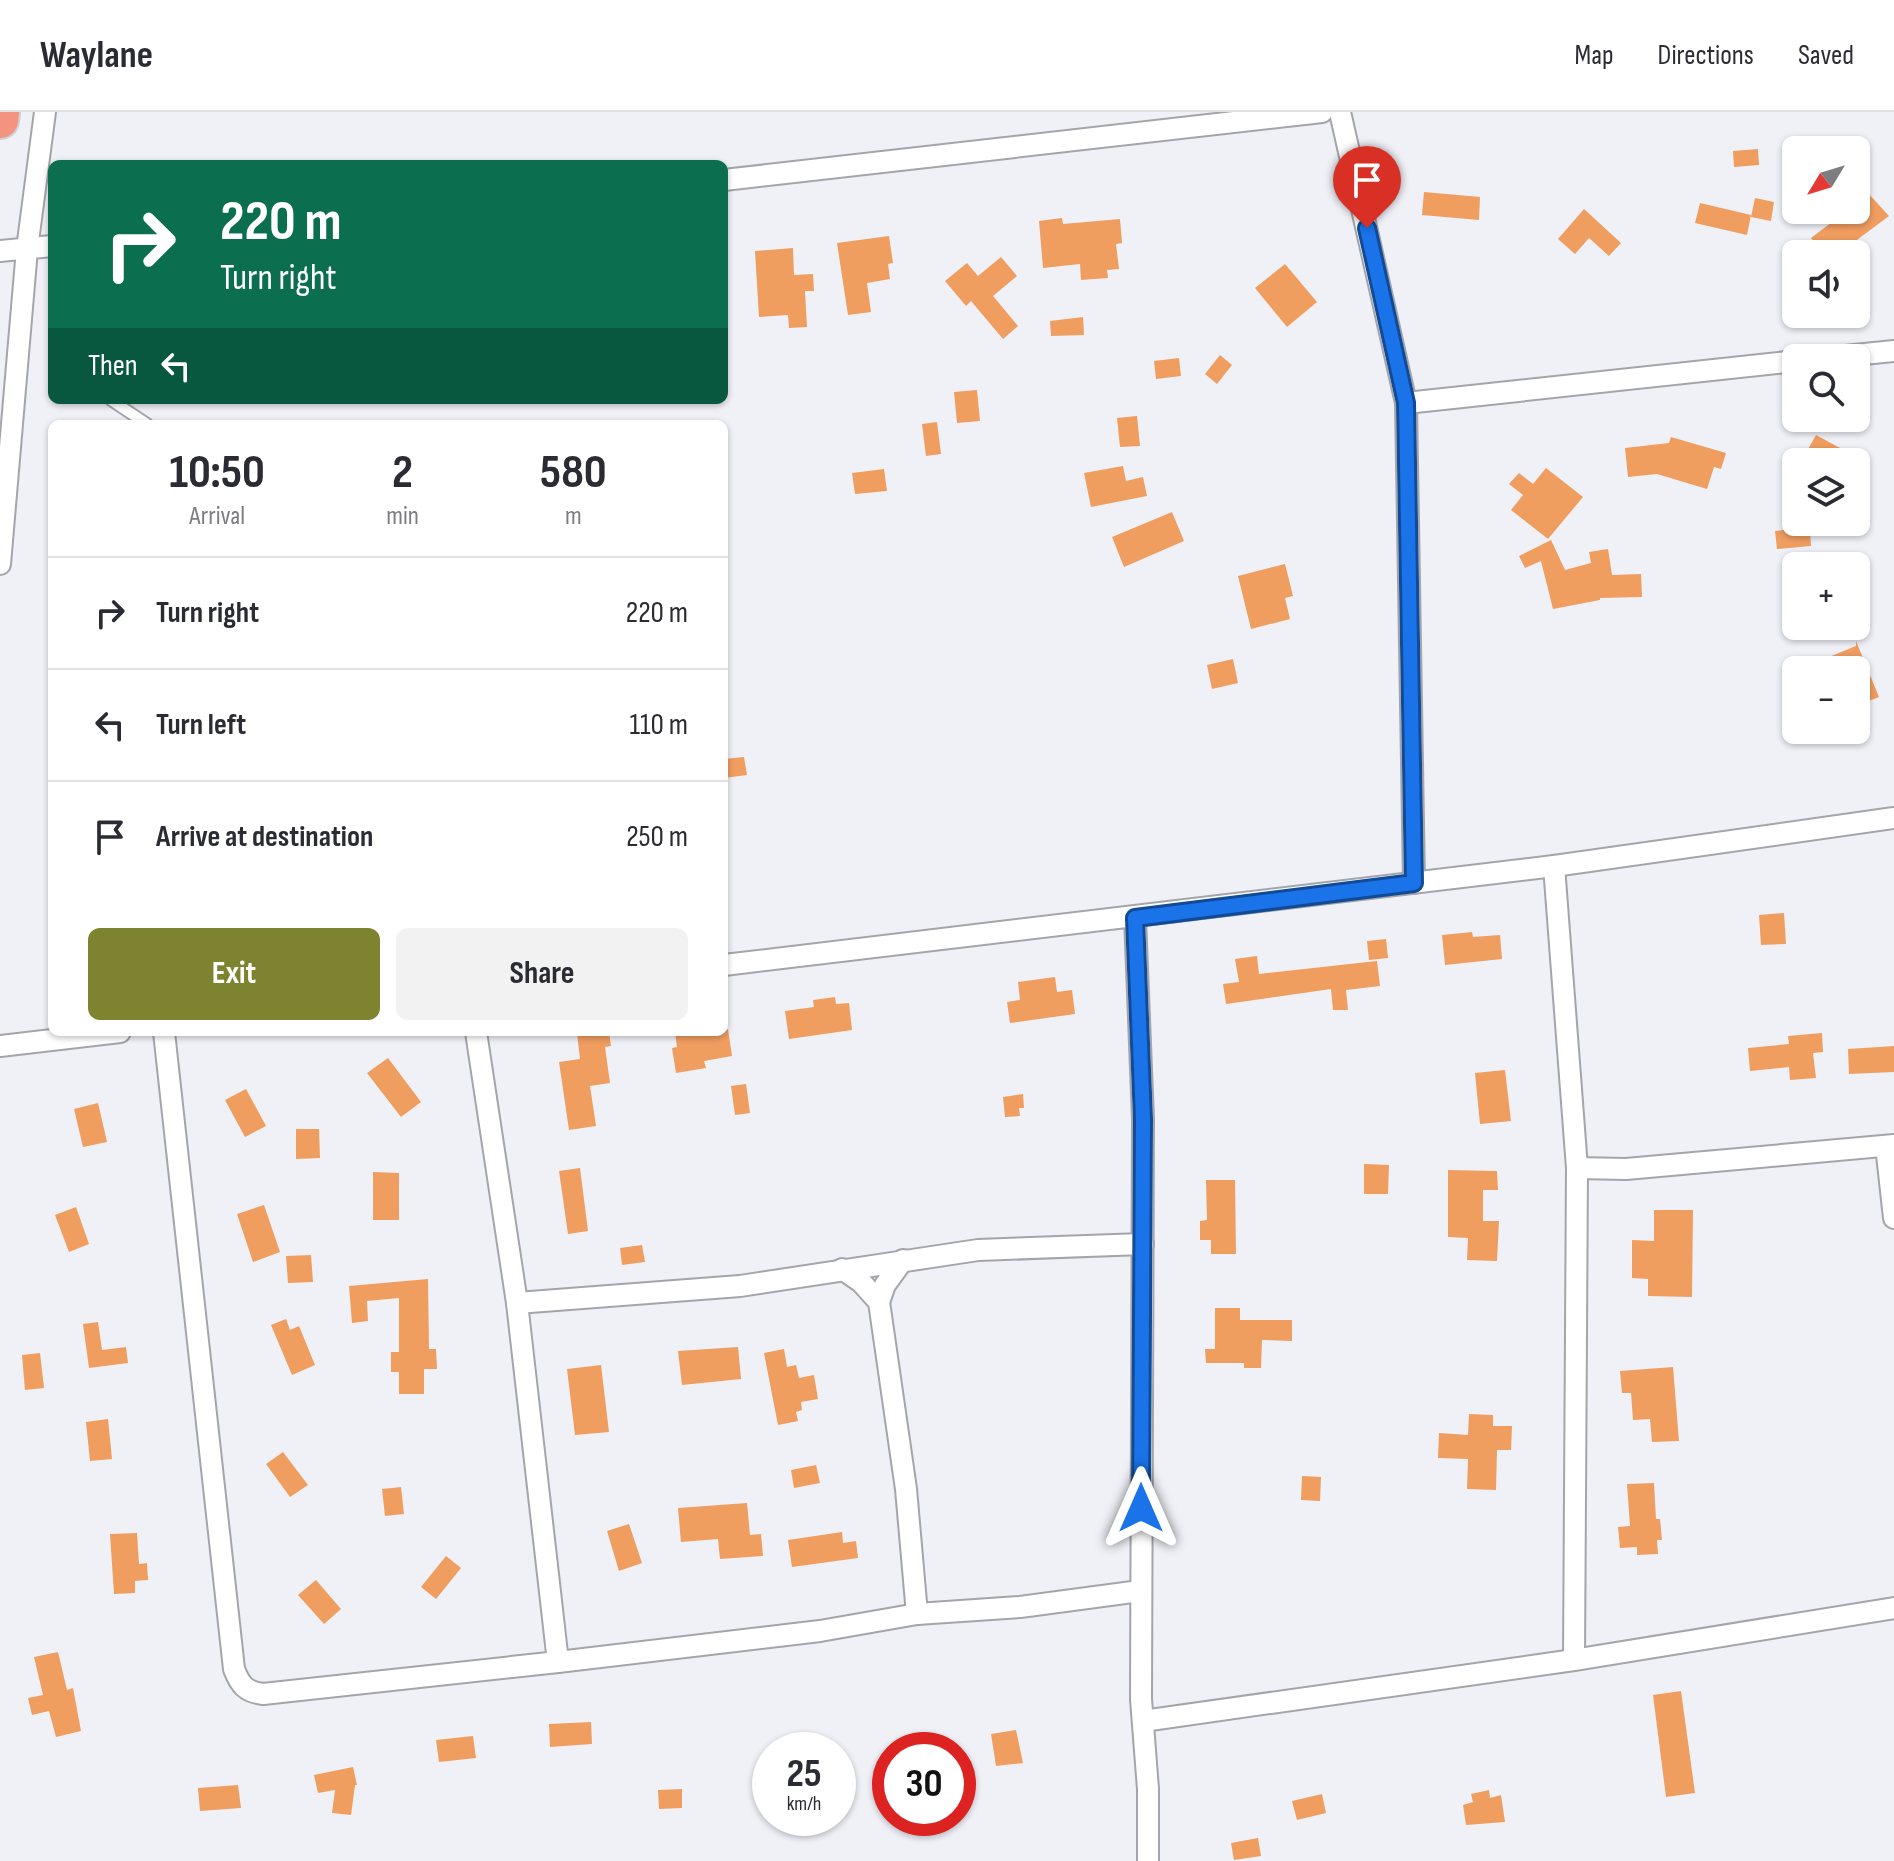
<!DOCTYPE html>
<html lang="en">
<head>
<meta charset="utf-8">
<style>
  body { margin:0; font-family:"Sofia Sans Condensed",sans-serif; background:#f2f2f3; color:#2b2b33; height:100vh; display:flex; flex-direction:column; font-size:30px; white-space:nowrap }
  * { box-sizing:border-box; margin:0 }
  p { font-size:26px; color:#7c7c81 }
  .icon { flex:none; width:44px; height:44px; fill:none; stroke:currentColor; stroke-width:2; stroke-linecap:round; stroke-linejoin:round }
  .map { position:relative; flex:1; overflow:hidden }
  .panel { position:absolute; left:48px; top:308px; width:680px; height:616px; display:flex; flex-direction:column; background:#fff; border-radius:12px; box-shadow:0 2px 6px #0004 }
  .panel>* { flex:none }
  .top-card { position:absolute; left:48px; top:48px; width:680px; height:244px; border-radius:12px; box-shadow:0 2px 6px #0004; background:#0b6e4f; color:#fff; overflow:hidden }
  .needle { width:52px; rotate:232deg }
  .fabs { position:absolute; left:1782px; top:24px; display:grid; gap:16px }
  .fabs a { display:grid; place-items:center; width:88px; height:88px; border-radius:12px; background:#fff; box-shadow:0 2px 6px #0004; font-size:40px }
  .speed { position:absolute; left:752px; top:1620px; display:flex; gap:16px; font-size:40px; font-weight:700; text-align:center }
  .speed>* { display:grid; place-content:center; width:104px; height:104px; border-radius:50%; background:#fff; box-shadow:0 2px 6px #0004; line-height:1 }
  .speed small { font-size:20px; font-weight:400 }
  .speed .limit { border:12px solid #d22; background:#fff; color:#111 }
  .pin { position:absolute; display:grid; place-items:center; width:68px; height:68px; color:#fff; margin:-82px -34px; border-radius:50% 50% 50% 0; rotate:-45deg; box-shadow:0 0 8px #0007 }
  .pin .icon { rotate:45deg }
  .me { position:absolute; width:88px; margin:-44px; rotate:0deg; stroke-linejoin:round; filter:drop-shadow(0 0 6px #0008) }
  .turn { display:flex; align-items:center; gap:28px; height:168px; padding:0 40px; font-size:36px }
  .turn .icon { width:104px; height:104px; stroke-width:2.5 }
  .turn b { display:block; font-size:56px; line-height:68px }
  .then { display:flex; align-items:center; height:76px; padding:0 40px; background:#0003; gap:16px; font-size:30px }
  .eta { display:flex; justify-content:space-evenly; align-items:center; height:136px; text-align:center }
  .eta b { font-size:48px; font-weight:700; line-height:56px }
  .action { display:flex; gap:16px; margin-top:auto; padding:16px 40px }
  .action a { flex:1; height:92px; border-radius:12px; background:#7d832e; color:#fff; font-size:32px; font-weight:700; line-height:92px; text-align:center }
  .action a+a { background:#f2f2f3; color:#2b2b33 }
  ul { padding:0; list-style:none }
  li { display:flex; align-items:center; gap:24px; height:112px; padding:0 40px; border-top:2px solid #e1e1e2 }
  li div { flex:1 }
  li b { display:block; font-size:30px }
  li em { font-style:normal }
  header { display:flex; align-items:center; gap:48px; box-sizing:border-box; height:112px; padding:0 40px; background:#fff; border-bottom:2px solid #e1e1e2 }
  header strong { font-size:38px }
  nav { display:flex; gap:44px; margin-inline-start:auto; font-size:28px }
  .map>svg:first-child { display:block }
  .building { fill:#f09d60 }
  .lines { fill:none; stroke-linecap:round; stroke-linejoin:round }
  .lane-casing { stroke:#a4a5ab; stroke-width:14 }
  .street-casing { stroke:#a4a5ab; stroke-width:24 }
  .highway-casing { stroke:#cccdcd; stroke-width:40 }
  .lane { stroke:#fff; stroke-width:10 }
  .street { stroke:#fff; stroke-width:20 }
  .highway { stroke:#f4937f; stroke-width:36 }
  .route-casing { stroke:#114b97; stroke-width:20 }
  .route { stroke:#1a73e8; stroke-width:14 }
</style>
</head>
<body>
<header>
<strong>Waylane</strong>
<nav><a>Map</a><a>Directions</a><a>Saved</a></nav>
</header>
<div class="map">
<svg width="1894" height="1749" viewBox="0 0 1894 1749">
  <rect width="100%" height="100%" fill="#eff1f7"/>
  <g class="building">
    <polygon points="1758,37 1759,53 1734,55 1733,39"/>
    <polygon points="1424,80 1480,85 1479,108 1422,103"/>
    <polygon points="1868,81 1889,104 1838,142 1831,142 1825,134 1820,137 1811,126 1848,98 1856,98 1856,92"/>
    <polygon points="1755,86 1774,90 1771,109 1751,105"/>
    <polygon points="1700,91 1751,103 1747,123 1695,111"/>
    <polygon points="1584,97 1621,131 1609,144 1589,126 1575,142 1558,127"/>
    <polygon points="1062,106 1063,112 1120,107 1122,131 1116,132 1119,157 1107,158 1108,166 1081,168 1080,152 1043,156 1039,109"/>
    <polygon points="889,124 893,151 888,152 890,167 867,171 871,200 848,203 837,131"/>
    <polygon points="793,136 794,163 813,162 814,179 805,179 807,215 789,216 788,203 759,205 755,139"/>
    <polygon points="1001,145 1017,164 993,184 1018,214 1003,227 971,189 966,194 945,169 967,151 978,164"/>
    <polygon points="1285,152 1317,190 1287,215 1255,176"/>
    <polygon points="1083,205 1084,223 1051,224 1050,209"/>
    <polygon points="1220,243 1232,253 1217,272 1205,262"/>
    <polygon points="1179,246 1181,264 1156,267 1154,249"/>
    <polygon points="977,278 980,309 957,311 954,280"/>
    <polygon points="1137,304 1140,334 1120,335 1117,306"/>
    <polygon points="937,310 941,342 926,344 922,312"/>
    <polygon points="1816,323 1866,350 1801,350"/>
    <polygon points="1671,325 1726,341 1721,357 1714,355 1707,377 1657,362 1628,365 1625,336 1669,331"/>
    <polygon points="1123,354 1126,369 1143,365 1147,384 1091,395 1084,361"/>
    <polygon points="1546,356 1583,385 1548,427 1511,398 1523,383 1509,372 1519,361 1533,372"/>
    <polygon points="884,357 887,379 855,382 852,361"/>
    <polygon points="1172,400 1184,429 1124,455 1112,425"/>
    <polygon points="1791,417 1810,417 1811,434 1777,437 1775,419"/>
    <polygon points="1551,428 1565,458 1591,451 1589,440 1608,437 1612,463 1641,462 1642,485 1600,486 1600,488 1553,497 1541,449 1525,456 1519,444"/>
    <polygon points="1285,452 1293,484 1285,486 1290,507 1251,517 1238,464"/>
    <polygon points="1856,529 1879,585 1856,594 1856,558 1834,558 1829,545 1856,534"/>
    <polygon points="1233,547 1238,571 1212,577 1207,553"/>
    <polygon points="744,645 747,663 724,666 724,647"/>
    <polygon points="1784,801 1786,832 1761,833 1759,803"/>
    <polygon points="1472,820 1473,825 1500,823 1502,847 1445,853 1442,823"/>
    <polygon points="1386,827 1388,846 1369,848 1367,829"/>
    <polygon points="1257,844 1259,862 1377,849 1380,874 1346,878 1348,898 1333,898 1331,877 1226,892 1223,872 1239,870 1235,847"/>
    <polygon points="1055,865 1057,880 1072,878 1075,902 1010,911 1007,890 1020,888 1018,870"/>
    <polygon points="835,885 836,892 849,891 852,918 789,927 785,899 814,895 813,888"/>
    <polygon points="728,917 732,944 704,949 706,956 676,961 672,936 677,935 675,920 724,920"/>
    <polygon points="609,920 611,934 605,935 610,971 590,974 596,1014 569,1018 559,950 580,947 577,921"/>
    <polygon points="1822,921 1823,940 1813,941 1816,966 1790,968 1789,955 1750,959 1748,936 1789,932 1788,924"/>
    <polygon points="1894,934 1894,960 1849,962 1848,937"/>
    <polygon points="388,946 421,990 401,1005 367,961"/>
    <polygon points="1505,958 1511,1009 1480,1012 1475,961"/>
    <polygon points="746,972 750,1001 735,1003 731,974"/>
    <polygon points="246,977 266,1014 245,1025 225,988"/>
    <polygon points="1023,982 1024,996 1019,996 1020,1004 1005,1005 1003,985"/>
    <polygon points="98,991 107,1030 83,1035 74,997"/>
    <polygon points="296,1017 319,1017 320,1046 296,1047"/>
    <polygon points="1364,1052 1389,1053 1388,1082 1364,1082"/>
    <polygon points="580,1056 588,1119 568,1122 559,1059"/>
    <polygon points="1448,1058 1497,1059 1498,1078 1483,1078 1483,1109 1499,1109 1497,1149 1467,1148 1468,1126 1448,1125"/>
    <polygon points="373,1060 399,1061 399,1108 373,1108"/>
    <polygon points="1206,1068 1235,1068 1236,1142 1211,1142 1211,1128 1200,1128 1200,1109 1207,1108"/>
    <polygon points="264,1093 280,1140 253,1150 237,1102"/>
    <polygon points="76,1095 89,1132 69,1140 55,1103"/>
    <polygon points="1654,1098 1693,1098 1692,1185 1648,1184 1648,1167 1632,1166 1632,1128 1654,1129"/>
    <polygon points="642,1133 645,1150 622,1153 620,1136"/>
    <polygon points="311,1143 313,1170 288,1171 286,1144"/>
    <polygon points="428,1167 429,1237 436,1237 437,1257 424,1257 424,1282 399,1282 399,1260 391,1260 391,1240 399,1240 399,1186 367,1189 368,1209 352,1211 349,1174"/>
    <polygon points="1215,1196 1240,1196 1240,1208 1292,1208 1292,1229 1262,1228 1261,1256 1244,1256 1244,1251 1206,1251 1205,1237 1215,1237"/>
    <polygon points="286,1207 290,1218 299,1214 315,1253 292,1263 271,1213"/>
    <polygon points="98,1210 102,1238 126,1235 128,1251 89,1256 83,1212"/>
    <polygon points="738,1235 741,1267 682,1273 678,1239"/>
    <polygon points="784,1237 787,1255 796,1253 799,1266 814,1263 818,1287 801,1290 802,1298 796,1300 798,1309 778,1313 764,1241"/>
    <polygon points="40,1241 44,1276 25,1278 22,1243"/>
    <polygon points="601,1253 609,1320 575,1323 567,1257"/>
    <polygon points="1673,1255 1679,1329 1652,1330 1650,1307 1633,1308 1631,1281 1622,1281 1620,1259"/>
    <polygon points="1469,1302 1493,1303 1493,1314 1512,1314 1511,1338 1497,1338 1496,1378 1467,1377 1468,1347 1438,1346 1439,1321 1468,1323"/>
    <polygon points="108,1307 112,1347 90,1349 86,1310"/>
    <polygon points="283,1340 308,1373 290,1385 266,1352"/>
    <polygon points="816,1353 820,1371 794,1376 791,1358"/>
    <polygon points="1302,1364 1321,1365 1320,1389 1301,1388"/>
    <polygon points="1654,1371 1656,1407 1660,1407 1662,1428 1657,1428 1658,1442 1637,1443 1637,1435 1620,1436 1618,1415 1630,1414 1627,1372"/>
    <polygon points="401,1375 404,1402 385,1404 382,1377"/>
    <polygon points="747,1391 750,1423 761,1422 763,1444 720,1447 718,1427 681,1430 678,1396"/>
    <polygon points="629,1412 642,1451 619,1459 607,1419"/>
    <polygon points="842,1420 843,1431 856,1429 858,1446 792,1455 788,1428"/>
    <polygon points="137,1421 139,1452 147,1451 148,1468 135,1469 135,1481 114,1482 110,1422"/>
    <polygon points="446,1444 461,1456 436,1487 421,1475"/>
    <polygon points="316,1468 341,1497 324,1512 298,1483"/>
    <polygon points="58,1540 67,1578 73,1576 81,1619 56,1625 49,1599 32,1603 28,1586 43,1583 34,1545"/>
    <polygon points="1681,1579 1695,1681 1666,1685 1653,1583"/>
    <polygon points="591,1610 592,1632 550,1635 549,1612"/>
    <polygon points="1016,1618 1023,1651 996,1654 991,1622"/>
    <polygon points="473,1624 476,1646 439,1650 436,1628"/>
    <polygon points="353,1655 357,1673 355,1673 351,1703 332,1701 335,1678 318,1681 314,1663"/>
    <polygon points="238,1673 241,1696 200,1699 198,1676"/>
    <polygon points="682,1677 682,1696 659,1697 658,1678"/>
    <polygon points="1489,1678 1490,1686 1501,1683 1505,1710 1466,1713 1463,1693 1473,1690 1471,1682"/>
    <polygon points="1322,1682 1326,1701 1297,1708 1292,1689"/>
    <polygon points="1258,1726 1261,1744 1234,1748 1231,1731"/>
  </g>
  <g class="lines">
    <g class="lane-casing">
      <polyline id="lane" points="111,288 147,312"/>
    </g>
    <g class="street-casing">
      <g id="street">
        <polyline points="1340,0 1406,291 1414,771"/>
        <polyline points="724,68 1322,0"/>
        <polyline points="0,139 52,134"/>
        <polyline points="1825,246 1894,239"/>
        <polyline points="1406,291 1796,249"/>
        <polyline points="0,452 27,137 45,0"/>
        <polyline points="1554,754 1577,1056 1574,1548"/>
        <polyline points="1135,806 1143,1007 1141,1587 1148,1677 1148,1749"/>
        <polyline points="724,853 1554,754 1894,706"/>
        <path d="M164 920 234 1557C240 1573 246 1580 263 1582L558 1550 820 1519 917 1502 1020 1495 1140 1479"/>
        <polyline points="476,920 517,1191 558,1550"/>
        <polyline points="0,934 120,920"/>
        <polyline points="1886,1034 1894,1106"/>
        <polyline points="1577,1056 1626,1057 1894,1033"/>
        <polyline points="842,1157 861,1170 879,1190 906,1377 917,1502"/>
        <polyline points="879,1190 885,1173 903,1148"/>
        <polyline points="517,1191 740,1174 978,1138 1143,1132"/>
        <polyline points="1143,1609 1574,1548 1894,1496"/>
      </g>
    </g>
    <g class="highway-casing">
      <polyline id="highway" points="0,8 1,0"/>
    </g>
    <use href="#lane" class="lane"/>
    <use href="#street" class="street"/>
    <use href="#highway" class="highway"/>
  </g>
  <g class="lines">
    <g class="route-casing">
      <polyline id="route" points="1141,1396 1143,1007 1135,806 1414,771 1406,291 1367,116"/>
    </g>
    <use href="#route" class="route"/>
  </g>
</svg>
<div class="fabs">
<a><svg class="needle" viewBox="-14 -14 28 28"><path d="M0-13l5 13h-10z" fill="#e53935"/><path d="M0 13l5-13h-10z" fill="#7c7c81"/></svg></a>
<a><svg class="icon" aria-label="sound" viewBox="0 0 24 24"><path d="M4 9h4l5-4v14l-5-4H4zM17 9q2 3 0 6"/></svg></a>
<a><svg class="icon" aria-label="search" viewBox="0 0 24 24"><circle cx="10" cy="10" r="6"/><path d="M15 15l6 6"/></svg></a>
<a><svg class="icon" aria-label="layers" viewBox="0 0 24 24"><path d="M12 4l9 5-9 5-9-5zM3 14l9 5 9-5"/></svg></a>
<a>+</a>
<a>−</a>
</div>
<div class="speed"><div>25<small>km/h</small></div><div class="limit">30</div></div>
<div class="pin" style="left:1367px;top:116px;background:#d93025"><svg class="icon" aria-label="arrive" viewBox="0 0 24 24"><path d="M6 21V4h12l-3 4 3 4H6"/></svg></div>
<svg class="me" style="left:1141px;top:1396px" viewBox="-20 -20 40 40"><path d="M0-17L14 15 0 8-14 15z" fill="#1a73e8" stroke="#fff" stroke-width="4"/></svg>
<div class="top-card">
<div class="turn"><svg class="icon" aria-label="right" viewBox="0 0 24 24"><path d="M7 20v-9h11M14 6l5 5-5 5"/></svg><div><b>220 m</b>Turn right</div></div>
<div class="then">Then<svg class="icon" aria-label="left" viewBox="0 0 24 24"><path d="M17 20v-9H6M10 6l-5 5 5 5"/></svg></div>
</div>
<section class="panel">
<div class="eta">
<div><b>10:50</b><p>Arrival</p></div>
<div><b>2</b><p>min</p></div>
<div><b>580</b><p>m</p></div>
</div>
<ul>
<li><svg class="icon" aria-label="right" viewBox="0 0 24 24"><path d="M7 20v-9h11M14 6l5 5-5 5"/></svg><div><b>Turn right</b></div><em>220 m</em></li>
<li><svg class="icon" aria-label="left" viewBox="0 0 24 24"><path d="M17 20v-9H6M10 6l-5 5 5 5"/></svg><div><b>Turn left</b></div><em>110 m</em></li>
<li><svg class="icon" aria-label="arrive" viewBox="0 0 24 24"><path d="M6 21V4h12l-3 4 3 4H6"/></svg><div><b>Arrive at destination</b></div><em>250 m</em></li>
</ul>
<div class="action"><a>Exit</a><a>Share</a></div>
</section>
</div>
</body>
</html>
